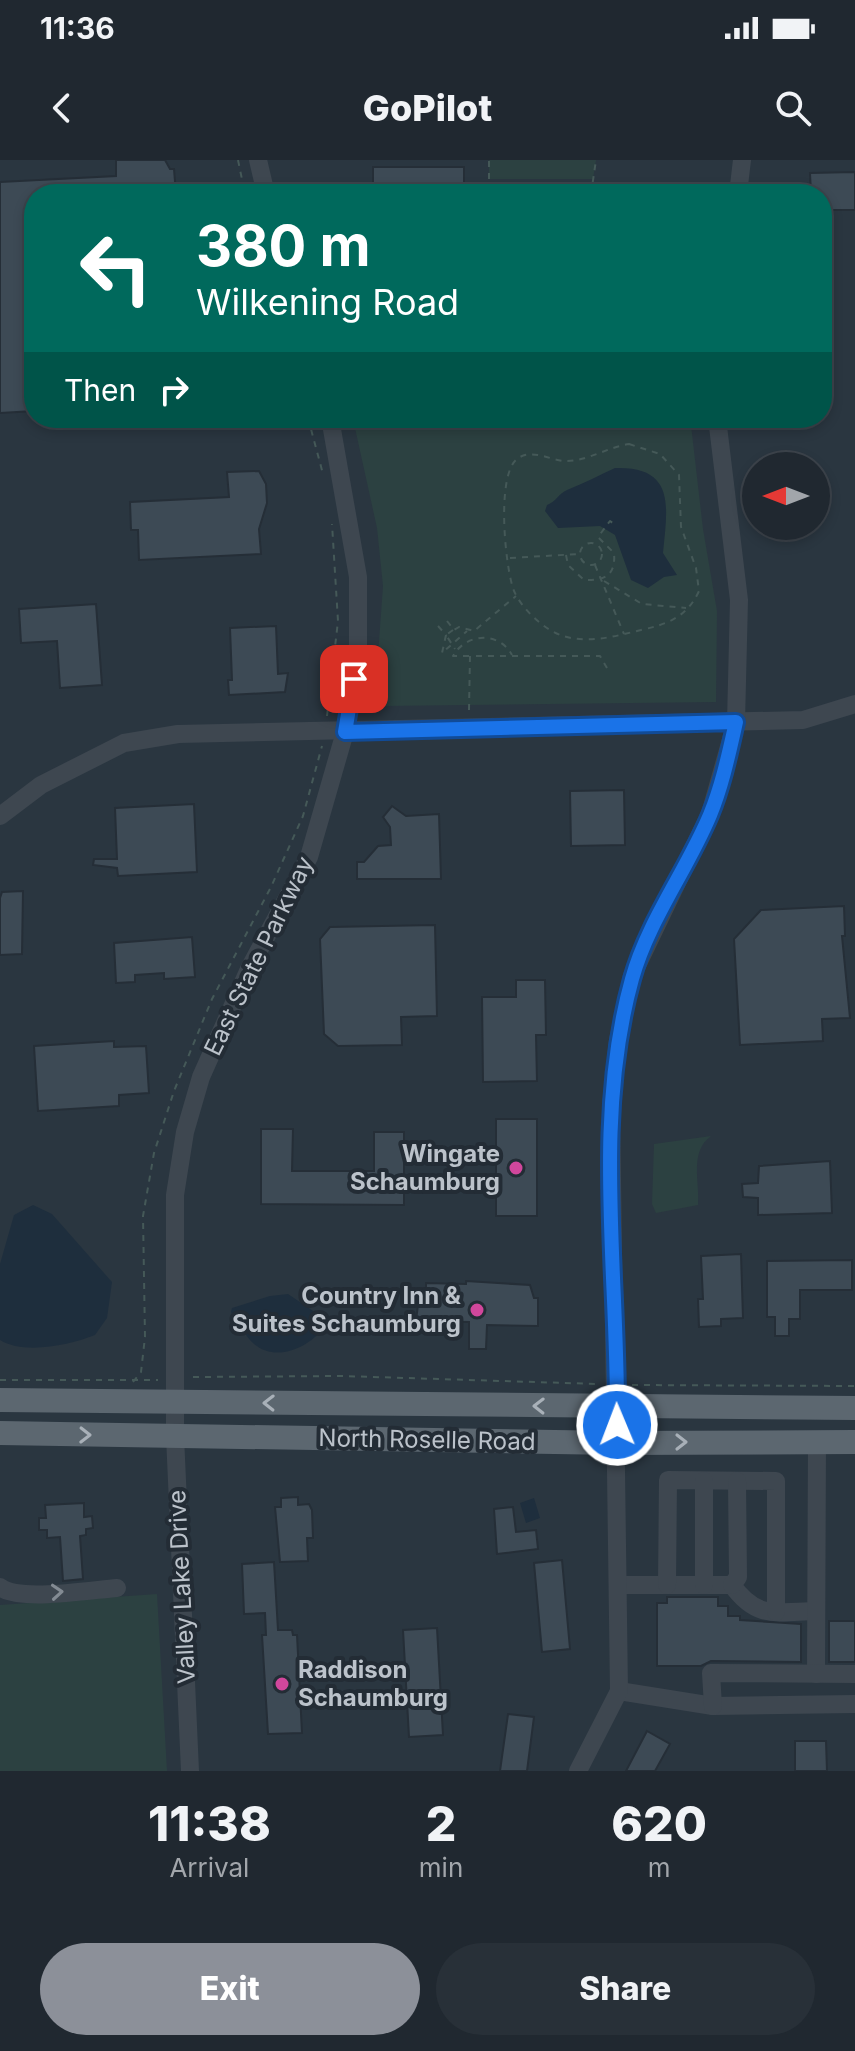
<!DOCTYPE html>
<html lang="en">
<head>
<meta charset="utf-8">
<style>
  body { margin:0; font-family:Inter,sans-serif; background:#283038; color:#f1f3f6; height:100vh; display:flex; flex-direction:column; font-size:30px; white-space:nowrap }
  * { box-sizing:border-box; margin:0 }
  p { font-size:26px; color:#a2a6ab }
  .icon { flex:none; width:44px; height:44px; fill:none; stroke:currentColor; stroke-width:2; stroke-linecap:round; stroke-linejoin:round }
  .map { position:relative; height:1611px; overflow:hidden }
  .drawer { display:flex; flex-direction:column; background:#202830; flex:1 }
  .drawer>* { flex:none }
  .hud { position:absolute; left:24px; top:24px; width:808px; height:244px; border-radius:32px; box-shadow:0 4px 12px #0003,0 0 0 2px #3d444c; background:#00695c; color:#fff; overflow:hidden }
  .needle { width:52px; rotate:270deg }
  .tools { position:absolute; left:742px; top:292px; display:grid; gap:16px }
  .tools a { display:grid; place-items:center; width:88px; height:88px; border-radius:50%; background:#202830; box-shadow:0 4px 12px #0003,0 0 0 2px #3d444c; font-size:40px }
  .pin { position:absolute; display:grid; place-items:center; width:68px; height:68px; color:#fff; margin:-34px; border-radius:16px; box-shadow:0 4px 12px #0006 }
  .me { position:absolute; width:88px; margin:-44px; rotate:359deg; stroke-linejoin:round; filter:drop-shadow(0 0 6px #0008) }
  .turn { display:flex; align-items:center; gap:28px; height:168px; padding:0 40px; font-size:36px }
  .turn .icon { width:104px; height:104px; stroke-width:2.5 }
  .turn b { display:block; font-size:56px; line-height:68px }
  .then { display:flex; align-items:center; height:76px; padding:0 40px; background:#0003; gap:16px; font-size:30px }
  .eta { display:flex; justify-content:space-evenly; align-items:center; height:136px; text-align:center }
  .eta b { font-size:48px; font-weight:800; line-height:56px }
  .action { display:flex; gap:16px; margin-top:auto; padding:16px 40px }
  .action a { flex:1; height:92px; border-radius:48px; background:#8c9099; color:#fff; font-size:32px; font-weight:800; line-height:92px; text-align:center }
  .action a+a { background:#283038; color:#f1f3f6 }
  .status { display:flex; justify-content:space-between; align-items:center; height:56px; padding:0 40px; background:#202830; direction:ltr }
  .status svg { height:22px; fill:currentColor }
  header { display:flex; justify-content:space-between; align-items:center; height:104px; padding:0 40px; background:#202830; font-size:36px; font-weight:800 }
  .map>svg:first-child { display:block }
  .green { fill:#2c4141 }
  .water { fill:#1e2e3d }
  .building { fill:#3d4a55; stroke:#252e37; stroke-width:2 }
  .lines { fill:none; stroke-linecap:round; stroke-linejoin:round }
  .path { stroke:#455958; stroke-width:2; stroke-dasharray:6 6; stroke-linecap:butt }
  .minor { stroke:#3e4750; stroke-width:18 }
  .major { stroke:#5c6770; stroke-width:24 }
  .oneway { stroke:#a8b0b8 }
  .oneway2 { stroke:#838b93 }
  .route-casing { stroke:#114b97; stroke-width:20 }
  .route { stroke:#1a73e8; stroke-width:14 }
  .hotel-dot { fill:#d1479c; stroke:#232c35; stroke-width:3 }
  .labels { text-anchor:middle; stroke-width:8; stroke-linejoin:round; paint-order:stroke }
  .street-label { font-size:24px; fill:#bbc2ca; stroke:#232c35 }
  .poi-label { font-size:24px; font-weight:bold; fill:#bbc2ca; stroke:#232c35; text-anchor:end }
</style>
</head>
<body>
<div class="status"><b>11:36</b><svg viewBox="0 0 49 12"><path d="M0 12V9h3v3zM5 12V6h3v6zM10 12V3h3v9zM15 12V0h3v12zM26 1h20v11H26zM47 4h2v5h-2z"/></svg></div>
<header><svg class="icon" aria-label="back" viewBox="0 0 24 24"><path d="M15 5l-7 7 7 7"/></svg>GoPilot<svg class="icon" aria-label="search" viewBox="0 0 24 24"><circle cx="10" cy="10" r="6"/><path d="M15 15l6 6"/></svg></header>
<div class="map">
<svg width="855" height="1611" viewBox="0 0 855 1611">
  <rect width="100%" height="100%" fill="#2a3640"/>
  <g class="green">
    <polygon points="489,0 596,0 593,19 489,19"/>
    <polygon points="691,265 703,369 717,451 716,542 383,546 375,537 383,426 377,368 355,268"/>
    <path d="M711 976C689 992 700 1021 698 1045L656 1053 652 1044 654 984Z"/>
    <polygon points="157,1434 167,1611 0,1611 0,1445"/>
  </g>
  <g class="water">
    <path d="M615 308C677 306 667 349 663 393L677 415 664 417 648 428 631 420 615 375 600 366 558 368 545 351 547 345C556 342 559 333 567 330 584 323 598 316 615 308Z"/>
    <path d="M33 1045 52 1054 112 1122 107 1158 95 1175C70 1185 24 1195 0 1180V1104L14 1055Z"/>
    <path d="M288 1134 319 1155 323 1169C308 1187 277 1203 254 1184 245 1176 238 1162 231 1152L232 1148 270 1136Z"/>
    <polygon points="534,1338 540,1358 526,1363 520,1343"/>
  </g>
  <g class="building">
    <polygon points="116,0 165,0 170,9 174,9 176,34 34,34 34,251 0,253 0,22 116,16"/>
    <rect x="373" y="7" width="91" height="27"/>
    <polygon points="855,12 855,50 822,50 822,34 811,34 810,13"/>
    <polygon points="259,311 266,324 267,343 259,369 261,394 139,400 138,370 131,370 130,342 229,337 227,312"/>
    <polygon points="96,444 102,525 60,528 57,481 21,483 19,449"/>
    <polygon points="276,466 278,514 288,513 285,532 229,535 228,520 232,520 230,468"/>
    <polygon points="624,630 625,685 571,686 570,631"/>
    <polygon points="194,644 197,712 118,716 117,708 93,705 94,699 117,699 115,648"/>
    <polygon points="392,646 406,656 439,654 441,719 357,719 357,702 364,702 378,686 391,685 390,667 383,657"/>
    <polygon points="23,731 22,794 0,795 0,738 2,732"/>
    <polygon points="844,746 845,776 842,776 850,858 822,859 823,881 740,885 734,779 761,750"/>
    <polygon points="435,765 437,856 401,857 402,885 338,886 324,874 320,779 330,767"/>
    <polygon points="192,777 195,817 164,819 164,813 135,815 135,822 116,823 114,783"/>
    <polygon points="516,820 545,820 546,875 536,875 537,921 483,922 482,837 516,837"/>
    <polygon points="114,881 114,887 146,886 149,933 119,935 119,946 38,951 34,886"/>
    <rect x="496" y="959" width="41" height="97"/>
    <polygon points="261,969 293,969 292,1011 374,1011 374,972 404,972 404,1045 261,1044"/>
    <polygon points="830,1001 832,1053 758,1055 758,1038 743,1037 742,1024 758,1023 759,1006"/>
    <polygon points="741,1094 743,1158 721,1159 721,1166 699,1167 698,1139 703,1139 701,1096"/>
    <polygon points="852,1100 852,1130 800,1130 800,1159 789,1159 789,1176 775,1176 775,1157 767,1157 767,1101"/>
    <polygon points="466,1121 530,1125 534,1138 538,1138 538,1166 487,1165 486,1189 469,1189 469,1162 416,1161 420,1128 426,1128 426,1123 466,1124"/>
    <polygon points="298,1337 298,1345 309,1344 312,1350 313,1378 307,1378 308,1401 280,1402 275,1347 281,1347 281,1338"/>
    <polygon points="84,1343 84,1357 92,1356 93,1368 86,1369 86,1375 80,1376 83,1419 63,1421 60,1377 47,1378 47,1370 39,1370 39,1358 46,1358 45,1345"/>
    <polygon points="513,1347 516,1372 536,1370 538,1389 497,1394 494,1349"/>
    <polygon points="562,1400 570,1489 542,1492 534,1403"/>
    <polygon points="274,1402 278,1470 292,1470 293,1475 297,1475 302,1573 268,1574 262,1475 266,1475 265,1453 244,1454 242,1404"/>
    <polygon points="667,1437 718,1437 718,1446 728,1446 728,1456 740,1456 740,1460 801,1464 801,1502 711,1501 701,1506 657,1506 657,1443 667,1443"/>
    <rect x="829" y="1461" width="26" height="41"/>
    <polygon points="437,1468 443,1575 409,1577 403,1470"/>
    <polygon points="508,1554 534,1557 527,1611 500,1611"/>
    <polygon points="647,1571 670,1584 655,1611 626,1611"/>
    <polygon points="795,1581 826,1581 827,1611 795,1611"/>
  </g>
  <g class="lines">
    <g class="path">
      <polyline points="238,0 245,34"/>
      <polyline points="489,19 489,0"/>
      <polyline points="591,34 596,0"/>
      <polyline points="308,258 323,314"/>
      <path d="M629 284 660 294 679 315 681 367 696 408 699 431C687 457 668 464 641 470 616 476 589 484 563 476 544 470 522 449 514 431 505 408 496 315 517 299 531 288 550 300 564 301 586 302 608 287 629 284Z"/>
      <circle cx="591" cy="394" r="11"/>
      <path d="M566 395 568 405 584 420C605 421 616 415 614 393L598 377 610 361 614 364"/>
      <polyline points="510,398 579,394"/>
      <polyline points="595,405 624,474"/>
      <polyline points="604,421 642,444 686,448"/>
      <polyline points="447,461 454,470 459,467 474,471 516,436"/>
      <polyline points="438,466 446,475 442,493 467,471"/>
      <polyline points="453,470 446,475 455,489"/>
      <path d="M469 496H453C466 473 499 471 512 495"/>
      <polyline points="469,550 470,496 600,496 607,508"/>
      <polyline points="327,556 338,461 332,364"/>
      <polyline points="193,1217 341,1216 598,1224"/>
      <polyline points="0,1220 158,1220"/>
      <polyline points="133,1222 141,1212 145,1177 143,1056 154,993 174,931 212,839 271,727 303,656 322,586"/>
      <polyline points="632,1225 855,1226"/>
    </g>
    <g class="minor">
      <polyline points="258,0 266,34"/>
      <polyline points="738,34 742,0"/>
      <polyline points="0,656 41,625 124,583 178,574 803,560 855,544"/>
      <path d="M618 1425H732C757 1460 777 1452 816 1451"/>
      <polyline points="667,1425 668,1320 776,1321 776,1452"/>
      <polyline points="704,1425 704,1321"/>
      <polyline points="732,1425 738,1417 737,1321"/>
      <path d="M0 1427C18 1442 91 1430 117 1428"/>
      <polyline points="816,1514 817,1282"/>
      <polyline points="619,1531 713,1546 855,1544"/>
      <polyline points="713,1546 711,1513 855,1514"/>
      <polyline points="190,1611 175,1276 175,1035 185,972 201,917 250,807 309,697 345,572 358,493 358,417 330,258"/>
      <polyline points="578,1611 619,1531 611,946 618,880 632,816 710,654 736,562 739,440 717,258"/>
    </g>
    <g class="major">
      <polyline points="0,1240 855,1248"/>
      <polyline points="0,1273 617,1283 855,1282"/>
    </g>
  </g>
  <defs><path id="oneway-chevron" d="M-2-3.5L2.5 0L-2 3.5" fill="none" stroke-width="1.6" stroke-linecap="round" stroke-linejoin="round" transform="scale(2)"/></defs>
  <g class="oneway">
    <use href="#oneway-chevron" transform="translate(269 1243) rotate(-179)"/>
    <use href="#oneway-chevron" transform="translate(539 1246) rotate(-179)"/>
    <use href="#oneway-chevron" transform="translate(85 1275) rotate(1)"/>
    <use href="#oneway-chevron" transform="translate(681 1282)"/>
  </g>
  <use class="oneway2" href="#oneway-chevron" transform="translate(57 1432) rotate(-4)"/>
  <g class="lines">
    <g class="route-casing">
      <path id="route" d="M354 519 345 572 736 562C729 593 722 626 710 655 687 710 648 761 632 819 592 963 619 1117 617 1265"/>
    </g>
    <use href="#route" class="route"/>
  </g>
  <g class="hotel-dot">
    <circle cx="516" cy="1008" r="8"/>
    <circle cx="477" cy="1150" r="8"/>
    <circle cx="282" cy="1524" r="8"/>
  </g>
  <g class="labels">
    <g class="street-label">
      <text transform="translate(259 796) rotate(-64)" y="8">East State Parkway</text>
      <text transform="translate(427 1280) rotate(1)" y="8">North Roselle Road</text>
      <text transform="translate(182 1427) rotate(-93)" y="8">Valley Lake Drive</text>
    </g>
    <g class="poi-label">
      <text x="500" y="1002">Wingate<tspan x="500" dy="28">Schaumburg</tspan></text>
      <text x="461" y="1144">Country Inn &amp;<tspan x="461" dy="28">Suites Schaumburg</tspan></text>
      <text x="298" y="1518" text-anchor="start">Raddison<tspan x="298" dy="28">Schaumburg</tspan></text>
    </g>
  </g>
</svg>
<div class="tools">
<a><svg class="needle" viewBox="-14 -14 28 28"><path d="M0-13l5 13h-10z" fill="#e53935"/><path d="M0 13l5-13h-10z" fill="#a2a6ab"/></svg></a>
</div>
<div class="pin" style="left:354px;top:519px;background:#d93025"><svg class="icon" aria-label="arrive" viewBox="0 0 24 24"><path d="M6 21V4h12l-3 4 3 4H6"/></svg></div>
<svg class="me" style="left:617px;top:1265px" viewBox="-20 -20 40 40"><circle r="17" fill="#1a73e8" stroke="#fff" stroke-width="3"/><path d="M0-11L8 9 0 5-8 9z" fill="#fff"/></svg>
<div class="hud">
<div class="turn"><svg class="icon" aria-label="left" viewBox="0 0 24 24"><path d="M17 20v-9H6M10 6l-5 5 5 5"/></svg><div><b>380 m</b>Wilkening Road</div></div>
<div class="then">Then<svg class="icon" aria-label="right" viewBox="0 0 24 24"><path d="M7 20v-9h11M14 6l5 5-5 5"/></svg></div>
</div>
</div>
<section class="drawer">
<div class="eta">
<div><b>11:38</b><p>Arrival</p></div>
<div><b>2</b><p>min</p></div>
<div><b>620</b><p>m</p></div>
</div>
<div class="action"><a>Exit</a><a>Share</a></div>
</section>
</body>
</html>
